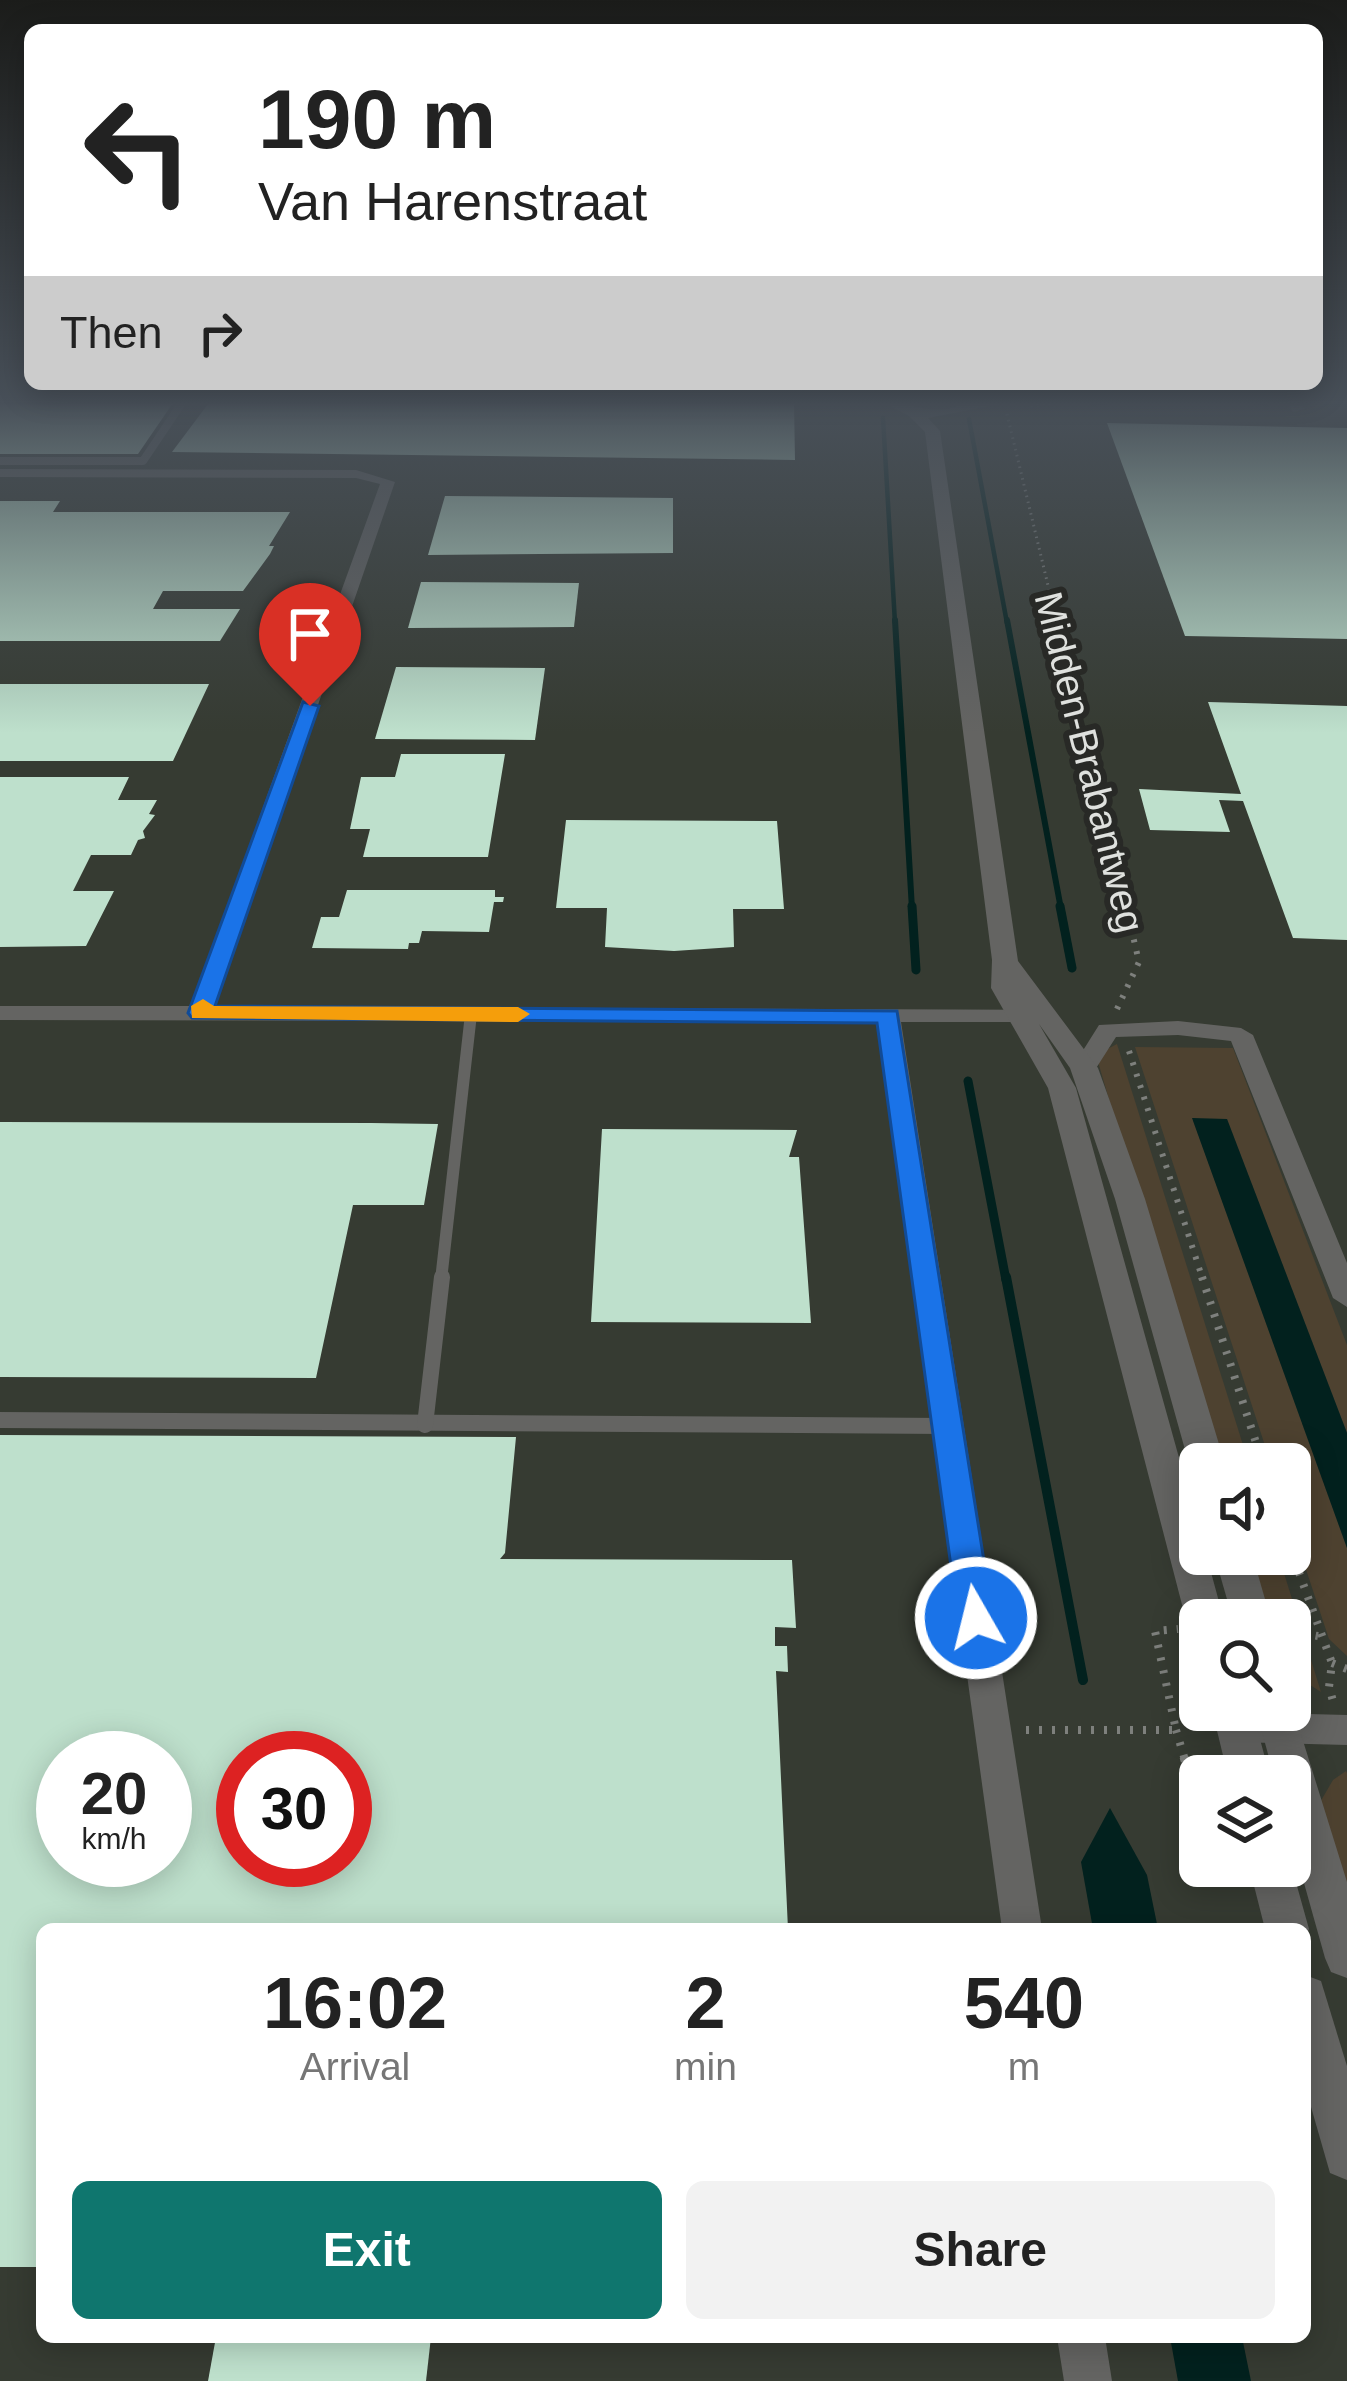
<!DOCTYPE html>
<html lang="en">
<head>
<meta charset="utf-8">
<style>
  body { margin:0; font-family:Arial,sans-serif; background:#f2f2f2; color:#222; height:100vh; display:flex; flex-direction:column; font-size:45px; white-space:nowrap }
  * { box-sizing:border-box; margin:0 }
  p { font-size:39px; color:#767676 }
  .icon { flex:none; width:66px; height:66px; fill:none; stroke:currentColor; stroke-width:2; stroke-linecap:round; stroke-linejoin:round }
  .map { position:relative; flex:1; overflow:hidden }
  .sheet { position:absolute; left:36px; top:1923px; width:1275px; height:420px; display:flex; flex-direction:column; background:#fff; border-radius:18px; box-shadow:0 6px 30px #0003 }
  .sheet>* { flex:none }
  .banner { position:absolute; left:24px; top:24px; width:1299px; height:366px; border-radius:18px; box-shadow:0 6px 30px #0003; background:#fff; color:#222; overflow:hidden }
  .buttons { position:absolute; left:1179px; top:1443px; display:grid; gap:24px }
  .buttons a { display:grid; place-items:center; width:132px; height:132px; border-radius:18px; background:#fff; box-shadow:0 6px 30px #0003; font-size:60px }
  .speed { position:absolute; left:36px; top:1731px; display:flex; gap:24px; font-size:60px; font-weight:700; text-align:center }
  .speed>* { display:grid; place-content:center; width:156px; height:156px; border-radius:50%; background:#fff; box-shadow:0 6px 30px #0003; line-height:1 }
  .speed small { font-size:30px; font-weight:400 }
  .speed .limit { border:18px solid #d22; background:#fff; color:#111 }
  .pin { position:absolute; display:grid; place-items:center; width:102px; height:102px; color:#fff; margin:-123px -51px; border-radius:50% 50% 50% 0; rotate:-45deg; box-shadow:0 0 12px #0007 }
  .pin .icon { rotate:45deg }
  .me { position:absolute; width:132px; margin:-66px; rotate:352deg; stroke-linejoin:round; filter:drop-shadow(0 0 9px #0008) }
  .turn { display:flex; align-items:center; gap:42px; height:252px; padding:0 36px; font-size:54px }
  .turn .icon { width:156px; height:156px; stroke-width:2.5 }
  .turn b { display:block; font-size:84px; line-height:102px }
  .then { display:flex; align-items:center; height:114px; padding:0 36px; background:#0003; gap:24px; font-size:45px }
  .eta { display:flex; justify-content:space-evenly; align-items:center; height:204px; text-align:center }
  .eta b { font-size:72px; font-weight:600; line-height:84px }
  .button { display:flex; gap:24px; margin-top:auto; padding:24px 36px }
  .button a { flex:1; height:138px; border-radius:18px; background:#0f766e; color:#fff; font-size:48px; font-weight:600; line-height:138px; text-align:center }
  .button a+a { background:#f2f2f2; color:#222 }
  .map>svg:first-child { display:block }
  .built { fill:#363b32; fill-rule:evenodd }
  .green { fill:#4e4230 }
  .water { fill:#02211e }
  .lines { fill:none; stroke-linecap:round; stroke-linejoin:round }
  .stream-far3 { stroke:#02211e; stroke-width:4.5 }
  .stream-far2 { stroke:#02211e; stroke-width:6 }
  .stream-far1 { stroke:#02211e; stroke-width:9 }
  .stream { stroke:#02211e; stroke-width:10 }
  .building { fill:#bee0cc; fill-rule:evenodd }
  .path-far4 { stroke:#7e807d; stroke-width:3; stroke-dasharray:1.5 4.5; stroke-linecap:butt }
  .path-far3 { stroke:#7e807d; stroke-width:4.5; stroke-dasharray:1.5 6; stroke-linecap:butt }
  .path-far2 { stroke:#7e807d; stroke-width:6; stroke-dasharray:3 9; stroke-linecap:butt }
  .path-far1 { stroke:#7e807d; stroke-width:8; stroke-dasharray:3 10; stroke-linecap:butt }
  .path { stroke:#7e807d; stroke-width:9; stroke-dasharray:4.5 14; stroke-linecap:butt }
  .service-far2 { stroke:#646462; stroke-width:8 }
  .service-far1 { stroke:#646462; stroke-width:12 }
  .service { stroke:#646462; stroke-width:16 }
  .minor { fill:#646462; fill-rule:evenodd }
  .tertiary { fill:#646462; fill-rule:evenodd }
  .route { fill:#1a73e8; stroke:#114b97; stroke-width:3 }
  .slow { fill:#f59e0b }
  .labels { text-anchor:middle; stroke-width:12; stroke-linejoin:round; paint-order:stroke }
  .street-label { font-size:39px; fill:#dfe1de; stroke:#282926 }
</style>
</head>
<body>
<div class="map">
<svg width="1347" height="2381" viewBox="0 0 1347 2381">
  <rect width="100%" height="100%" fill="#313330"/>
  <path class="built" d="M0 400H1347V2381H0ZM1200 1464H1290V1554H1200ZM1200 1620H1290V1710H1200ZM63 1758H165V1860H63ZM243 1758H345V1860H243ZM1200 1776H1290V1866H1200ZM42 1929H1305V2337H42Z"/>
  <g class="green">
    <polygon points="1117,1044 1249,1464 1216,1464 1096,1055"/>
    <polygon points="1135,1047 1233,1048 1347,1345 1347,1433 1227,1119 1193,1120 1347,1548 1347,1656 1329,1639 1290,1521 1290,1464 1271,1464"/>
    <polygon points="1243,1554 1278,1554 1321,1692 1290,1672 1290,1620 1262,1620"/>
    <polygon points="1346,1771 1347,1773 1347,1921 1319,1804 1333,1780"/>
  </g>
  <g class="water">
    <polygon points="1192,1118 1227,1119 1347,1433 1347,1548"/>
    <polygon points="1110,1808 1147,1875 1158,1929 1093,1929 1081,1862"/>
    <polygon points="1170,2337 1242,2337 1251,2381 1178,2381"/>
  </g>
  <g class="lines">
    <g class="stream-far3">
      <polyline points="1172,400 1237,400"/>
      <polyline points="1244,400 1266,404"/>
      <polyline points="1093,404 1124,400"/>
      <polyline points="1326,405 1347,404"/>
      <polyline points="883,418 895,623"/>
      <polyline points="969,419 1007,623"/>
    </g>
    <g class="stream-far2">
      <polyline points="895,620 912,909"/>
      <polyline points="1007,620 1061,909"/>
    </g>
    <g class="stream-far1">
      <polyline points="912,906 916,970"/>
      <polyline points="1060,906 1072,968"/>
      <polyline points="968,1081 1006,1280"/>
    </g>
    <polyline class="stream" points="1006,1277 1083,1680"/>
  </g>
  <g class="building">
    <polygon points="0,400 175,400 138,454 0,454"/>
    <polygon points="211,400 794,402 795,460 172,452"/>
    <polygon points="1107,423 1347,428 1347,639 1185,636"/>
    <polygon points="445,496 673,498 673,553 428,555"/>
    <polygon points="0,501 60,501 53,512 290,512 269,546 274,546 270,554 243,591 163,591 153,609 240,609 220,641 0,641"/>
    <polygon points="421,582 579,583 574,627 408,628"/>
    <polygon points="396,667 545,668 535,740 375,739"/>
    <polygon points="0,684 209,684 173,761 0,761"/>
    <polygon points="1208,702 1347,706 1347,940 1293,938 1243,801 1219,800 1230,832 1150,830 1139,789 1241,794"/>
    <polygon points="401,754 505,754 488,857 363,857 370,829 350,829 361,777 395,777"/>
    <polygon points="0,777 129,777 118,800 157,800 149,814 155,815 143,831 145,838 138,840 131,855 91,855 73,891 114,891 86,946 0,947"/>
    <polygon points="566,820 777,821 784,909 733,909 734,947 674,951 605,947 607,908 556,908"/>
    <polygon points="347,890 495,890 495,897 504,897 503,902 494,902 489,932 422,931 419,943 409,943 408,949 312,948 321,917 339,917"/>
    <polygon points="0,1122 371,1123 438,1124 424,1205 353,1205 316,1378 0,1377"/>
    <polygon points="602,1129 797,1130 789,1157 799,1157 811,1323 591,1322"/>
    <path d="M0 1435 516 1437 505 1553 500 1559 792 1560 796 1628 775 1627V1646H787L788 1672 776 1671 788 1929H42V2267H0ZM63 1758H165V1860H63ZM243 1758H345V1860H243Z"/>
    <polygon points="216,2337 431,2337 426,2381 208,2381"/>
  </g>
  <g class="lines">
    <g class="path-far4">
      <polyline points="1031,406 1075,400"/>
      <polyline points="1007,414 1057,623"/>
    </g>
    <polyline class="path-far3" points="1057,620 1126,909"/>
    <g class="path-far2">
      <polyline points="1117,1009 1139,962 1126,906"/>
      <polyline points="1129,1051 1203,1280"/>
    </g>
    <g class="path-far1">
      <polyline points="1202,1277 1263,1464"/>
      <polyline points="1290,1548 1332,1663 1329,1687 1333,1701"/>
      <polyline points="1290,1631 1318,1636"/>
      <polyline points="1332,1663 1347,1669"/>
      <polyline points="1026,1730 1176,1730 1155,1631 1178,1629"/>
      <polyline points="1176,1730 1185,1760"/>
    </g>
    <polyline class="path" points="1184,1757 1200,1813"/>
    <polyline class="service-far2" points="0,461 143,461 184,400"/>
    <polyline class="service-far1" points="441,1280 471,1014"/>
    <g class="service">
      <polyline points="0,1420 946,1426"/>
      <polyline points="425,1425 442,1277"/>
    </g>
    <g class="minor">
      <polygon points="1287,400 1301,400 1305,409 1293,412"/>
      <polygon points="0,469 356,470 395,482 214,1006 1048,1010 1052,1015 1048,1020 1040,1022 901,1022 1042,1929 1002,1929 877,1022 0,1020 0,1006 191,1006 380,484 356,478 0,477"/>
      <polygon points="1178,1021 1241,1028 1253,1035 1347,1263 1347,1307 1333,1298 1231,1041 1178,1035 1116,1037 1093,1073 1075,1073 1072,1068 1099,1025"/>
      <polygon points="1237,1712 1347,1715 1347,1745 1237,1742 1224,1737 1219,1727 1224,1717"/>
      <polygon points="1057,2337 1105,2337 1112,2381 1064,2381"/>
    </g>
    <g class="tertiary">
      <path d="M878 400C905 400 942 422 966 400H1021L928 418 940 431 1018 961 1098 1068 1145 1199 1225 1464H1200V1474L1189 1464 1115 1199 1070 1068 1039 1024 1076 1088 1200 1533V1554H1206L1224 1620H1200V1633L1191 1630 1186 1620 1048 1088 991 988 992 960 925 432 909 416Z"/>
      <polygon points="1214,1554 1252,1554 1271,1620 1233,1620"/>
      <polygon points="1290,1699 1347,1882 1347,1978 1331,1972 1325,1958 1290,1833 1290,1776 1274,1776 1256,1710 1290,1710"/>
      <polygon points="1212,1710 1252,1710 1270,1776 1228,1776"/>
      <polygon points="1290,1861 1309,1929 1305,1938 1305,1929 1265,1929 1249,1866 1290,1866"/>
      <polygon points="1305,1975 1321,1981 1347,2066 1347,2180 1330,2173 1305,2086"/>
    </g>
  </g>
  <linearGradient id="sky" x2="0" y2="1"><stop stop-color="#1b1c1a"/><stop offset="0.55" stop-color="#485059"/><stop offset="1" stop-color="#485059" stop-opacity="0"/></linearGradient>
  <rect width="1347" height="733" fill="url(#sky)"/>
  <polygon class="route" points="303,702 319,706 215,1006 897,1011 993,1618 988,1628 976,1632 963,1628 958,1618 877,1023 192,1018 188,1013"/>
  <polygon class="slow" points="203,999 214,1006 518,1007 530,1014 518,1022 192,1018 191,1006"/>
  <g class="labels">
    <g class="street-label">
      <text transform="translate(1090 762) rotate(76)" y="14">Midden-Brabantweg</text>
    </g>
  </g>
</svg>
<div class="buttons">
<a><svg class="icon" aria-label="sound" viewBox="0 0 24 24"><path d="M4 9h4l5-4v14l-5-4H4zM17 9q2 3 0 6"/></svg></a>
<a><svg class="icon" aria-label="search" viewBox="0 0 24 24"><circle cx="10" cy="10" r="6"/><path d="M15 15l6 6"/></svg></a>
<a><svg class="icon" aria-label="layers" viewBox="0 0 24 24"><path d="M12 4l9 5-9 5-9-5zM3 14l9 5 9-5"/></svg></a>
</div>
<div class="speed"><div>20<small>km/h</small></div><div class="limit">30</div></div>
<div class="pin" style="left:310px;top:706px;background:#d93025"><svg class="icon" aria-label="arrive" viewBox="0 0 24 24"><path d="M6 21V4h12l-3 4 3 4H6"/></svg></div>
<svg class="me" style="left:976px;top:1618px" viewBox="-20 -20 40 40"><circle r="17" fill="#1a73e8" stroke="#fff" stroke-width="3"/><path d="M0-11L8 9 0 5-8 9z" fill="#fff"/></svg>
<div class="banner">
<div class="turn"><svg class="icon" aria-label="left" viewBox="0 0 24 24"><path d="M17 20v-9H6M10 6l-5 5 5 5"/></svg><div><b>190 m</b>Van Harenstraat</div></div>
<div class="then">Then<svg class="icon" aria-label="right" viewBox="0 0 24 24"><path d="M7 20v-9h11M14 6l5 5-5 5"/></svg></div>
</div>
<section class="sheet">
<div class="eta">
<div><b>16:02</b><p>Arrival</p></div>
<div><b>2</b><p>min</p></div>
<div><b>540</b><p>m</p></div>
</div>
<div class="button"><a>Exit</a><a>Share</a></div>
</section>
</div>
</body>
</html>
